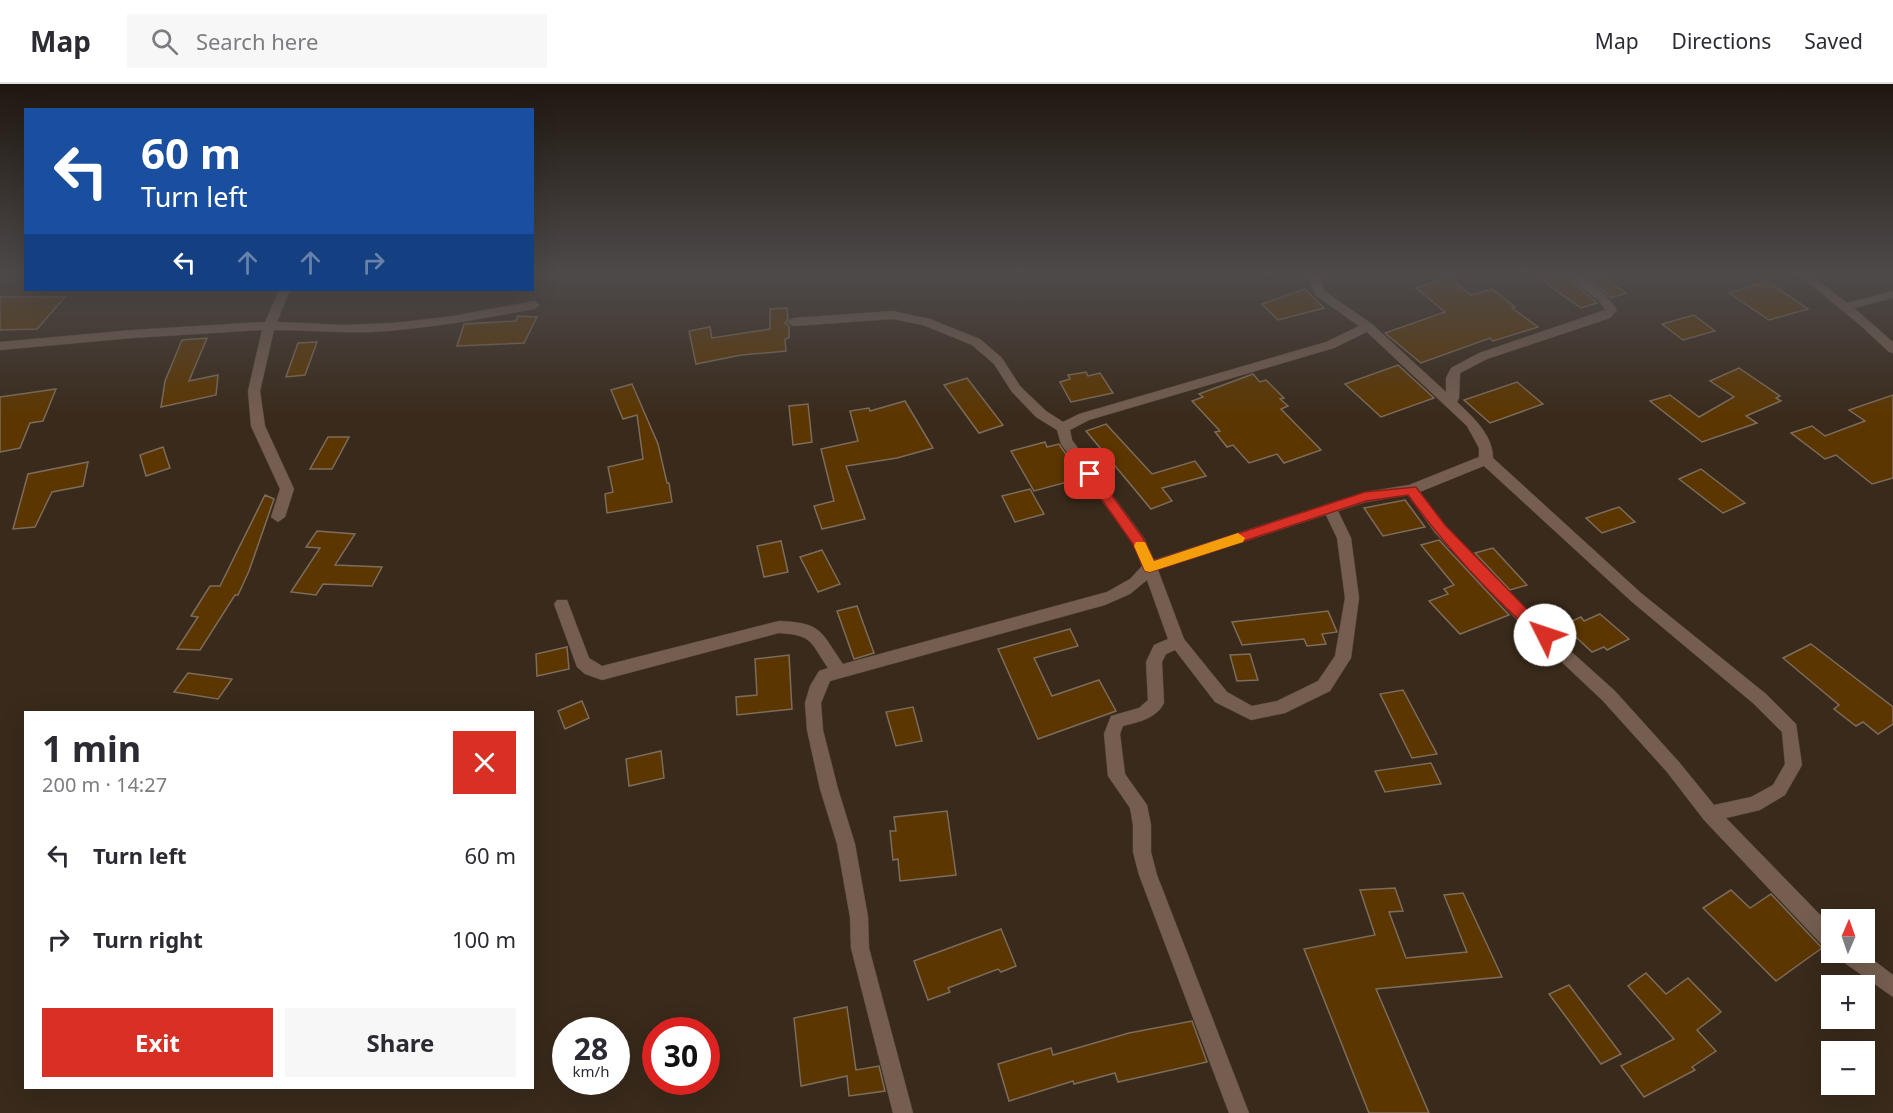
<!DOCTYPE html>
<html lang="en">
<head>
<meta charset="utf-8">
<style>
  body { margin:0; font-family:"Noto Sans",sans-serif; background:#f7f7f7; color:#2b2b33; height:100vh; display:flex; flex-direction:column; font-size:22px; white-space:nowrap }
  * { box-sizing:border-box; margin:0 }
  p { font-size:20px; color:#7c7c81 }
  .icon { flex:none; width:33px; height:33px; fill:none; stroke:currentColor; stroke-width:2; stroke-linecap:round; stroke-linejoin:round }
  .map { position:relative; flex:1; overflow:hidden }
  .details { position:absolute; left:24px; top:627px; width:510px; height:378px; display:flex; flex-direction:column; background:#fff; border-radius:0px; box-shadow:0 6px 24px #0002 }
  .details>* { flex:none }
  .guide { position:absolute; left:24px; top:24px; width:510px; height:183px; border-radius:0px; box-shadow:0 6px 24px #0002; background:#1a4fa0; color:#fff; overflow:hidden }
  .needle { width:39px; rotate:2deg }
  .controls { position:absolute; left:1821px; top:825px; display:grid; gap:12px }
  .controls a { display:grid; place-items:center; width:54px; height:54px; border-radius:0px; background:#fff; box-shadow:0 6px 24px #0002; font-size:30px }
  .speed { position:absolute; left:552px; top:933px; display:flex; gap:12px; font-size:30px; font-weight:700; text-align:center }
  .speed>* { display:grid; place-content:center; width:78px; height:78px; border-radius:50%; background:#fff; box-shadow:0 6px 24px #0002; line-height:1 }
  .speed small { font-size:15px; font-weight:400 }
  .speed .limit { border:9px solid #d22; background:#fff; color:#111 }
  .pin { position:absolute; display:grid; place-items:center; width:51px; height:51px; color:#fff; margin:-26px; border-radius:12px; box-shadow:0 3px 9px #0006 }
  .me { position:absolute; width:66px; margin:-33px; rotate:311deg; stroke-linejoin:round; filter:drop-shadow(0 0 4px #0008) }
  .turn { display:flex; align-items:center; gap:21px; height:126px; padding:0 18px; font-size:27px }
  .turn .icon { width:78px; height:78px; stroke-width:2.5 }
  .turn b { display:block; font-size:42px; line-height:51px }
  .lanes { display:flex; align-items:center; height:57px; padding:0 18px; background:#0003; justify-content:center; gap:30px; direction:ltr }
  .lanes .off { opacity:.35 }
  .round { display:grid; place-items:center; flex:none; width:63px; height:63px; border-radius:0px; background:#f7f7f7 }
  .headline { display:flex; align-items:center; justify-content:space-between; height:102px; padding:0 18px }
  h1 { font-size:36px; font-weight:700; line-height:45px }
  .primary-button { display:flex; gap:12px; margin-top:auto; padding:12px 18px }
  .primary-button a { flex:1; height:69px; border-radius:0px; background:#d93025; color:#fff; font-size:24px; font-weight:700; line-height:69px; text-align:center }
  .primary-button a+a { background:#f7f7f7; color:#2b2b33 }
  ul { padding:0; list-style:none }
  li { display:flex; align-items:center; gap:18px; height:84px; padding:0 18px }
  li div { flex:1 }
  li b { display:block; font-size:22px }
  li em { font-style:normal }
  header { display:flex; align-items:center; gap:36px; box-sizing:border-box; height:84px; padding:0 30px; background:#fff; border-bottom:2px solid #e1e1e2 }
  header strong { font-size:28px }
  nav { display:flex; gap:33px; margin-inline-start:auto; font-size:21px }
  .search { width:420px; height:54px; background:#f7f7f7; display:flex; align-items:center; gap:15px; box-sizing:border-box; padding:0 21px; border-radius:0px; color:#7c7c81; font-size:22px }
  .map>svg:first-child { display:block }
  .building { fill:#5c3600; stroke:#7c6c5b; stroke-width:1.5 }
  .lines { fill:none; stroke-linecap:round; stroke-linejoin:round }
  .minor-casing { stroke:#544638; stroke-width:1 }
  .minor { fill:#755e50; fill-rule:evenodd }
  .route { fill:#d93025; stroke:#8d1f18; stroke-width:1.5 }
  .slow { fill:#f59e0b }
</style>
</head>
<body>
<header>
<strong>Map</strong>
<div class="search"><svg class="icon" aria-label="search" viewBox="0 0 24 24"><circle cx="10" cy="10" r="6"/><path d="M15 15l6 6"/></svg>Search here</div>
<nav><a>Map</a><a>Directions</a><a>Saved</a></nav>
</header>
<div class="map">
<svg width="1893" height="1029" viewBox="0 0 1893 1029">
  <rect width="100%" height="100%" fill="#392a1b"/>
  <g class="building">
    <polygon points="1532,189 1561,189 1597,219 1581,224"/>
    <polygon points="1577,189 1597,189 1626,209 1611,214 1595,199"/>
    <polygon points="1449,193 1471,211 1492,205 1515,223 1512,224 1538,243 1493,257 1490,254 1421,279 1385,249 1445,228 1416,204"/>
    <polygon points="1767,197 1808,225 1769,236 1729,209"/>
    <polygon points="1305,205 1324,224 1278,236 1262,220"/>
    <polygon points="0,213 65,213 37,245 0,246"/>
    <polygon points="787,224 788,235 785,239 789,242 789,254 785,255 786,267 741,271 696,280 689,247 710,243 712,254 770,245 770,225"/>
    <polygon points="1694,231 1715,247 1683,256 1662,240"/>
    <polygon points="518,232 537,233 524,259 457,262 464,240 516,237"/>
    <polygon points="207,254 189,297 218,291 216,311 161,323 165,297 182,256"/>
    <polygon points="317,258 305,291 286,293 298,259"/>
    <polygon points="1398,281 1434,314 1381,333 1345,300"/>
    <polygon points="1739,284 1780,312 1776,314 1781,317 1746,332 1757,339 1702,358 1650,317 1670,311 1699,333 1734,313 1710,297"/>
    <polygon points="1086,288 1088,292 1100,289 1113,309 1071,318 1060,298 1070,295 1068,291"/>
    <polygon points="1253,290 1260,298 1266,296 1284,314 1280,315 1288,322 1281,325 1321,366 1284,379 1277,370 1249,379 1233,361 1227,363 1215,348 1220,347 1192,317 1203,313 1199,310"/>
    <polygon points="967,294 1003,341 979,349 944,301"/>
    <polygon points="1517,298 1543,320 1490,339 1464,316"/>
    <polygon points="632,300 658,360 667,399 669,399 672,418 607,429 605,410 613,408 608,383 643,375 637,331 623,335 611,306"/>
    <polygon points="56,305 43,337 30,339 20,364 0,368 0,313"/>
    <polygon points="1893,311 1893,394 1872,400 1836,371 1825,375 1791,349 1812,342 1825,352 1865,337 1849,326"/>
    <polygon points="905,317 933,364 897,374 846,382 865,435 822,445 814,422 834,417 821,365 858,357 850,327 869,324 870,327"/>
    <polygon points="808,320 812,358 793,361 789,322"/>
    <polygon points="1106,340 1152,390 1195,377 1206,392 1162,404 1172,417 1151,425 1086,347"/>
    <polygon points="328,353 349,353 332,385 310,385"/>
    <polygon points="1045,358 1047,363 1059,360 1078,388 1068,391 1071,397 1034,407 1011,367"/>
    <polygon points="163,363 170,384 146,392 140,371"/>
    <polygon points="88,378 83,402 52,408 35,443 13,445 28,390"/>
    <polygon points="1701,385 1745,419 1723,429 1679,395"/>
    <polygon points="1030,405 1044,430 1015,438 1002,412"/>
    <polygon points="265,411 274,415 249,487 238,511 235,511 200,566 177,565 198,533 191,532 210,502 220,502"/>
    <polygon points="1405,416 1425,443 1383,452 1364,424"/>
    <polygon points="1619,423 1635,438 1602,449 1586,434"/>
    <polygon points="317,447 355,450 335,481 382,483 372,502 323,500 316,511 291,508 320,464 306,463"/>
    <polygon points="1439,456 1509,531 1460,550 1429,517 1448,510 1444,505 1454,501 1421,461"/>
    <polygon points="781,457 788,488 764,493 757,462"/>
    <polygon points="1493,464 1527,501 1510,506 1475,469"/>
    <polygon points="822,466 840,500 818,508 800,473"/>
    <polygon points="857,522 874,569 854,575 837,527"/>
    <polygon points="1328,527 1337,548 1322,550 1326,560 1307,562 1304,555 1242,561 1232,538"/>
    <polygon points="1600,530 1629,555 1607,566 1604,563 1592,568 1563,541 1581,533 1584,537"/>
    <polygon points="1070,545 1078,562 1034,574 1052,612 1099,596 1116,627 1038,655 998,565"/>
    <polygon points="1811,560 1893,623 1893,640 1878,650 1863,638 1856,642 1834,625 1839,621 1783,574"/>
    <polygon points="567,563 569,585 537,592 536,570"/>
    <polygon points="1250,570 1258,596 1237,597 1230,571"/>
    <polygon points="789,571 792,625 737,631 736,613 757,611 755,575"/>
    <polygon points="188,589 232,595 218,615 174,608"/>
    <polygon points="1403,606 1437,670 1412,674 1380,610"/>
    <polygon points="582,617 589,634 565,645 558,627"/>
    <polygon points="913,623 922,657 896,662 886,628"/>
    <polygon points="661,667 664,694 629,702 626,675"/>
    <polygon points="1431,679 1441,700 1385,708 1375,687"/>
    <polygon points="947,727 956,791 900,797 898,775 893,776 890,747 896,747 894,733"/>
    <polygon points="1395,804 1403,827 1389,828 1406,874 1467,868 1444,811 1463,809 1502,893 1376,905 1429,1029 1369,1029 1304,865 1375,851 1360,806"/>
    <polygon points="1731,806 1750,824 1771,810 1822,864 1776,897 1703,824"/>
    <polygon points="1001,845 1016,882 1001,888 998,885 948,904 950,908 928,916 914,877"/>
    <polygon points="1646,889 1666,910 1688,894 1721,928 1697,946 1716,967 1692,983 1695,986 1644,1013 1621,982 1674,955 1628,902"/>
    <polygon points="1569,901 1621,970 1601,980 1549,910"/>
    <polygon points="847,923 856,986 879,982 885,1007 849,1012 847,992 801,1002 794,934"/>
    <polygon points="1192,937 1207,978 1118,998 1115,989 1074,1000 1073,997 1009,1017 998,980 1051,964 1053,971 1129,949"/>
  </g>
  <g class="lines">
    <g class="minor-casing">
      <g id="minor">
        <path d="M1308 189H1320L1324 207 1372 240 1446 308V294L1451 284 1479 269 1605 226 1599 217 1563 189C1584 189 1605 208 1617 226L1610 234 1487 275 1460 289 1459 314 1457 318C1473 333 1493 351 1493 374L1641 509 1766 610 1796 640 1802 681 1785 711 1760 726 1726 734 1832 843V866L1825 864 1704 736 1667 688 1603 617 1515 534 1435 449 1408 411 1366 418 1338 427 1351 454 1359 514 1351 574 1330 607 1285 629 1251 636 1215 618 1175 566 1166 570 1162 578 1164 619C1156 635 1138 638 1123 642L1120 650 1125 690 1147 721 1151 741V768L1157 791 1249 1029H1229L1139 791 1133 768V741L1130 724 1108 692 1104 650 1111 632 1139 624 1148 616 1146 578 1154 561 1168 555 1147 496 1130 510 1105 521 830 597 821 619 823 646 838 705 855 760 868 833 869 864 913 1029H893L851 864 850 833 837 760 820 705 807 646 805 619 810 602 819 587 828 584C810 558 813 551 779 549L602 596 585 590 577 583 554 520 557 516H567L589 574 602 582 779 537C823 539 820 547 843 580L1107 508 1130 495 1142 482 1133 460 1061 360 1057 346 1036 333 1012 308 994 280 972 261 923 241 893 235 793 242 787 238 793 234 893 227 930 235 980 255 1002 274 1020 302 1046 327 1063 338 1079 330 1326 258 1359 242 1315 211ZM1367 248 1467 342 1479 364V373L1409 401 1365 408 1154 476 1144 454 1072 356 1070 346 1089 336 1334 264ZM1484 382 1631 517 1754 620 1782 648 1785 680 1773 701 1751 713 1714 721 1679 678 1615 607 1525 526 1445 441 1420 408ZM1326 431 1337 454 1345 514 1335 572 1318 597 1277 617 1252 622 1227 608 1184 555 1158 486Z"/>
        <polygon points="1797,189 1809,189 1847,219 1893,207 1893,214 1854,224 1893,258 1893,269 1889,268 1860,241"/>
        <path d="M279 206H290L277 238 345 241 393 239 453 232 534 217 540 221 534 225C480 235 426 245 370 248 338 249 306 246 274 246L260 307 265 342 294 405 285 433 278 438 271 433 280 405 251 342 248 307 262 246 132 254 0 266V258L132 246 265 238Z"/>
        <polygon points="1837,868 1863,868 1893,891 1893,913 1839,875"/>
      </g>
    </g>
    <use href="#minor" class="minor"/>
  </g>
  <linearGradient id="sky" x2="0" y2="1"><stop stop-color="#1f170f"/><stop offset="0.57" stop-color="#4e4a4a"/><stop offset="1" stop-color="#4e4a4a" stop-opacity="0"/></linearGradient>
  <rect width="1893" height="333" fill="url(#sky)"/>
  <path class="route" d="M1090 386 1094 387 1143 454 1154 477 1365 408 1416 403 1445 441 1552 551 1550 555H1540C1491 512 1446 463 1408 411L1366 417 1150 488 1145 487 1133 460 1086 393 1084 390 1086 387Z"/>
  <polygon class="slow" points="1238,449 1245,454 1243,458 1150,488 1145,487 1134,462 1136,458 1145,458 1154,477"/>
</svg>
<div class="controls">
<a><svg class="needle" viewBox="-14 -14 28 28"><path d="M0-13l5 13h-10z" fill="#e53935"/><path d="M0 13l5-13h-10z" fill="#7c7c81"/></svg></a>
<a>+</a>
<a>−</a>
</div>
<div class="speed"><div>28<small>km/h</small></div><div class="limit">30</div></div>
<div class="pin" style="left:1090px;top:390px;background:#d93025"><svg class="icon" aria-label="arrive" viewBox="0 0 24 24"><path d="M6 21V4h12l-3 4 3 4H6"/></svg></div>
<svg class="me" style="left:1545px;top:551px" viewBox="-20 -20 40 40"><circle r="19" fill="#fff"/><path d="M0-13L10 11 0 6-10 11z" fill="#d93025"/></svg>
<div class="guide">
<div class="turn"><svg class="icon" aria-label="left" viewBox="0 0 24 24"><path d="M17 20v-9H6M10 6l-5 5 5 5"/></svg><div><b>60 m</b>Turn left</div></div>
<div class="lanes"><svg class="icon" aria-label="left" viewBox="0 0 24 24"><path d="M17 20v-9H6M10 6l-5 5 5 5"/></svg><svg class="icon off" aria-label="ahead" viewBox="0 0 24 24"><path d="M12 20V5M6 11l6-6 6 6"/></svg><svg class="icon off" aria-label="ahead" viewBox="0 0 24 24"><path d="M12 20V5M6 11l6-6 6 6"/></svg><svg class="icon off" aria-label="right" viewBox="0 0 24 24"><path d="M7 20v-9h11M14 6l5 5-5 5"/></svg></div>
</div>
<section class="details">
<div class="headline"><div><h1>1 min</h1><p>200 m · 14:27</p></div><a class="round" style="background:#d93025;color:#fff"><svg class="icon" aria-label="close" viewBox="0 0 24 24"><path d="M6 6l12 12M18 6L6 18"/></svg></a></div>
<ul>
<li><svg class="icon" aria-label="left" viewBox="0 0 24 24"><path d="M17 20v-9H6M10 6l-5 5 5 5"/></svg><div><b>Turn left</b></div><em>60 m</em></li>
<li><svg class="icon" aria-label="right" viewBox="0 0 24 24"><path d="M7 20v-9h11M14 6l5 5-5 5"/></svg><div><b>Turn right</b></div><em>100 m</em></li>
</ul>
<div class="primary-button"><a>Exit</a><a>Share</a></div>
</section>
</div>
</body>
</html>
